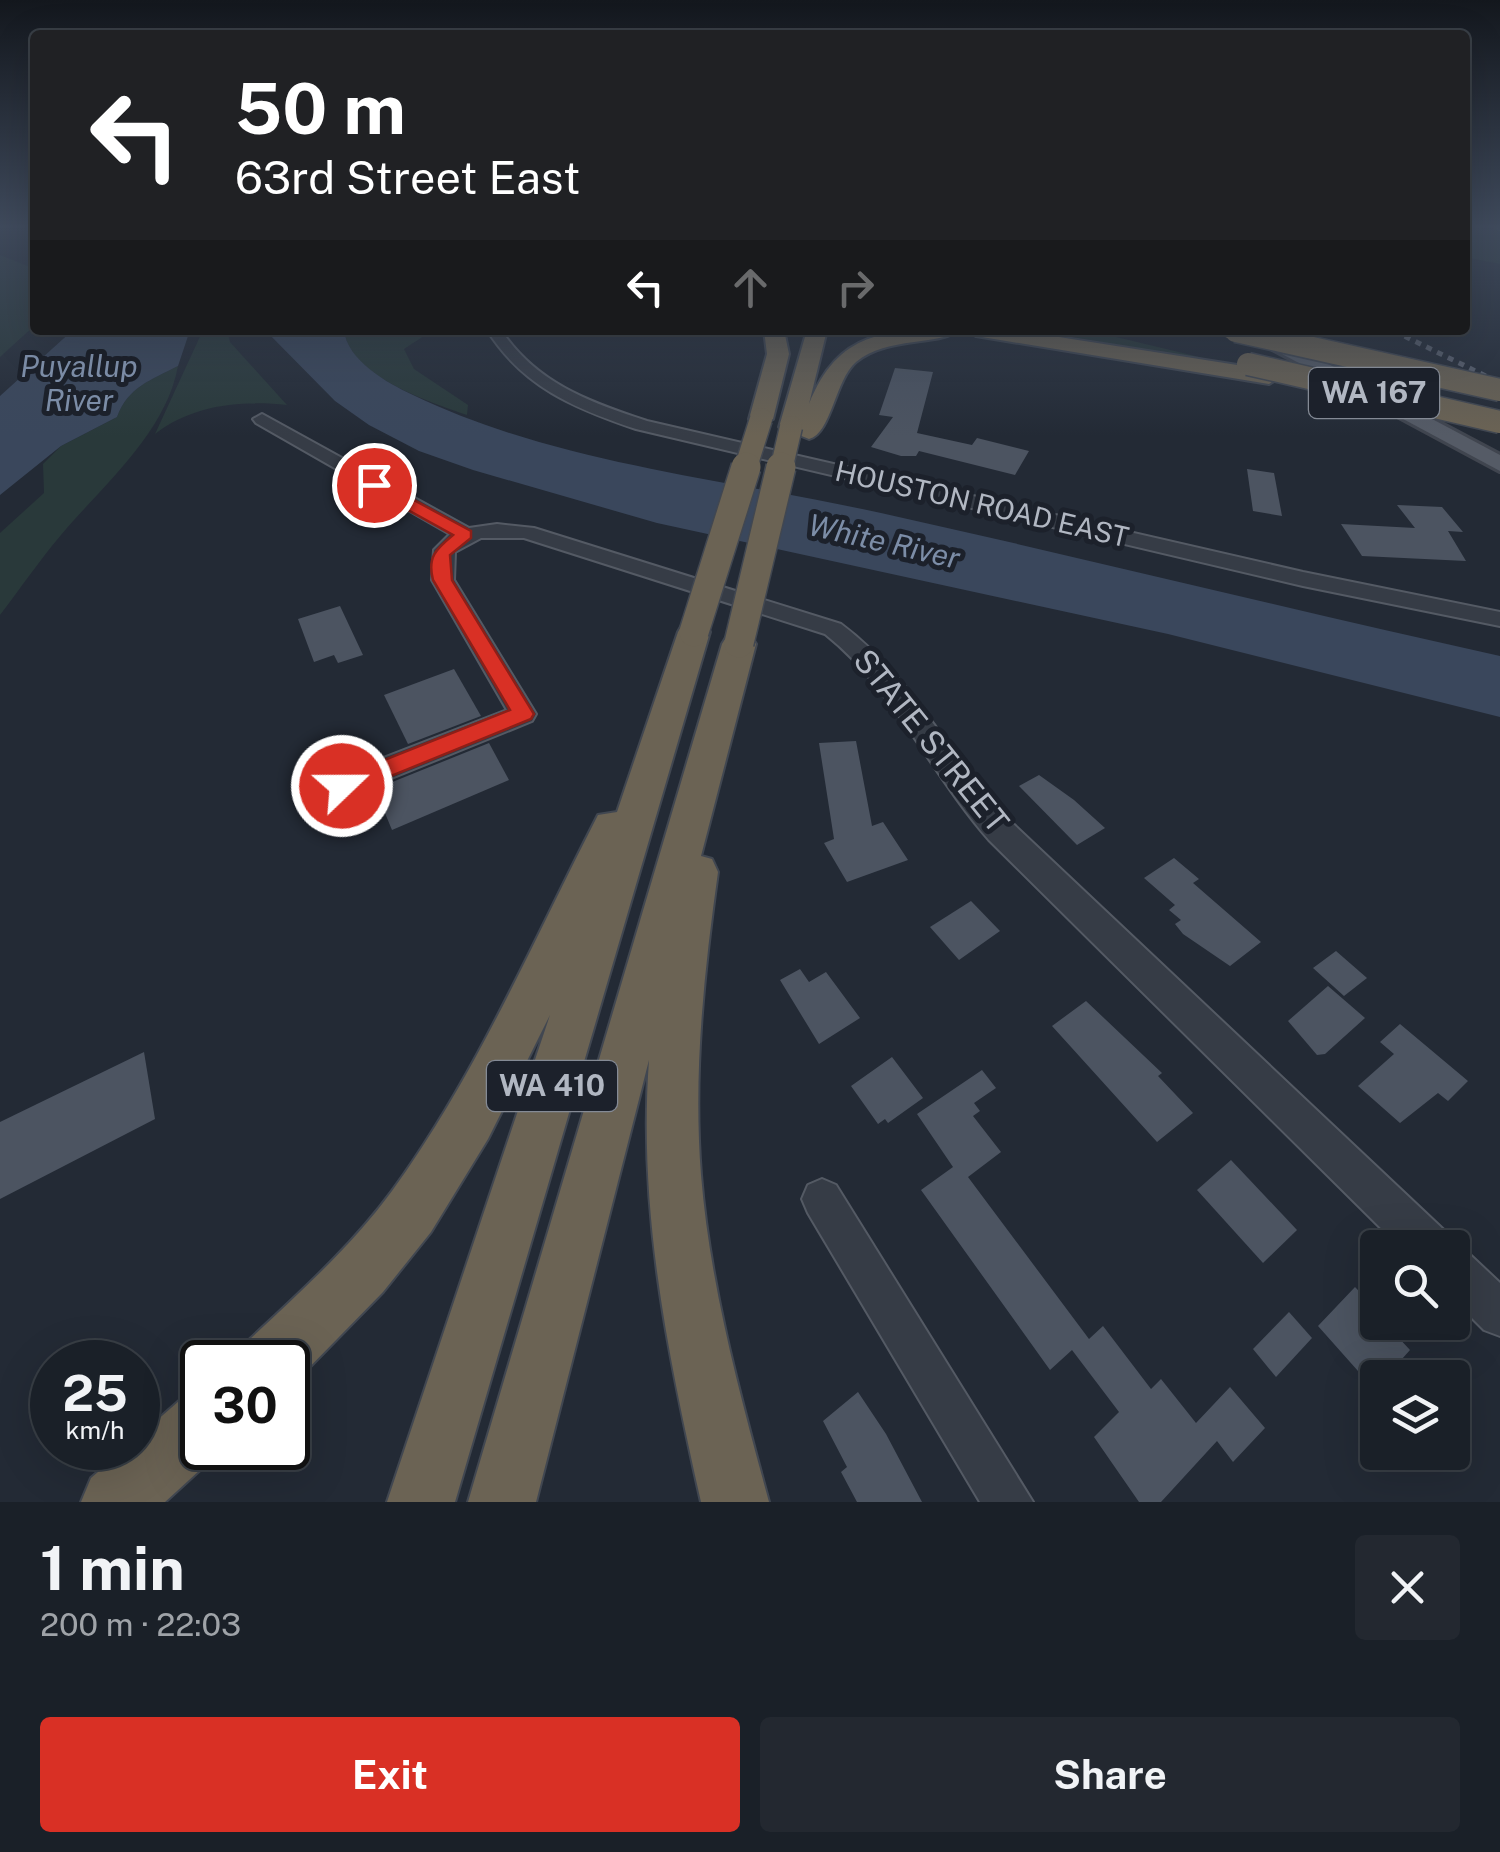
<!DOCTYPE html>
<html lang="en">
<head>
<meta charset="utf-8">
<style>
  body { margin:0; font-family:"Public Sans",sans-serif; background:#232830; color:#f1f3f6; height:100vh; display:flex; flex-direction:column; font-size:38px; white-space:nowrap }
  * { box-sizing:border-box; margin:0 }
  p { font-size:32px; color:#9fa3a8 }
  .icon { flex:none; width:55px; height:55px; fill:none; stroke:currentColor; stroke-width:2; stroke-linecap:round; stroke-linejoin:round }
  .map { position:relative; height:1502px; overflow:hidden }
  .details { display:flex; flex-direction:column; background:#1a2028; flex:1 }
  .details>* { flex:none }
  .hud { position:absolute; left:30px; top:30px; width:1440px; height:305px; border-radius:10px; box-shadow:0 10px 40px #0002,0 0 0 2px #383e45; background:#202124; color:#fff; overflow:hidden }
  .controls { position:absolute; left:1360px; top:1230px; display:grid; gap:20px }
  .controls a { display:grid; place-items:center; width:110px; height:110px; border-radius:10px; background:#1a2028; box-shadow:0 10px 40px #0002,0 0 0 2px #383e45; font-size:50px }
  .speed { position:absolute; left:30px; top:1340px; display:flex; gap:20px; font-size:50px; font-weight:700; text-align:center }
  .speed>* { display:grid; place-content:center; width:130px; height:130px; border-radius:50%; background:#1a2028; box-shadow:0 10px 40px #0002,0 0 0 2px #383e45; line-height:1 }
  .speed small { font-size:25px; font-weight:400 }
  .speed .limit { border:5px solid #111; border-radius:15px; background:#fff; color:#111 }
  .pin { position:absolute; display:grid; place-items:center; width:85px; height:85px; color:#fff; margin:-42px; border:5px solid #fff; border-radius:50%; box-shadow:0 2px 10px #0007 }
  .me { position:absolute; width:110px; margin:-55px; rotate:68deg; stroke-linejoin:round; filter:drop-shadow(0 0 8px #0008) }
  .turn { display:flex; align-items:center; gap:35px; height:210px; padding:0 40px; font-size:45px }
  .turn .icon { width:130px; height:130px; stroke-width:2.5 }
  .turn b { display:block; font-size:70px; line-height:85px }
  .lanes { display:flex; align-items:center; height:95px; padding:0 40px; background:#0003; justify-content:center; gap:50px; direction:ltr }
  .lanes .off { opacity:.35 }
  .round { display:grid; place-items:center; flex:none; width:105px; height:105px; border-radius:10px; background:#232830 }
  .summary { display:flex; align-items:center; justify-content:space-between; height:170px; padding:0 40px }
  h1 { font-size:60px; font-weight:700; line-height:75px }
  .cta { display:flex; gap:20px; margin-top:auto; padding:20px 40px }
  .cta a { flex:1; height:115px; border-radius:10px; background:#d93025; color:#fff; font-size:40px; font-weight:700; line-height:115px; text-align:center }
  .cta a+a { background:#232830; color:#f1f3f6 }
  .map>svg:first-child { display:block }
  .green { fill:#29393a }
  .water { fill:#3a475c }
  .building { fill:#4c5461 }
  .lines { fill:none; stroke-linecap:round; stroke-linejoin:round }
  .minor-casing { stroke:#545a64; stroke-width:4 }
  .major-casing { stroke:#40454f; stroke-width:6 }
  .highway-casing { stroke:#414751; stroke-width:4 }
  .minor { fill:#363c46; fill-rule:evenodd }
  .major { fill:#555b66; fill-rule:evenodd }
  .highway { fill:#6b6354; fill-rule:evenodd }
  .rail-far1 { stroke:#5b626f; stroke-width:4; stroke-dasharray:5 5; stroke-linecap:butt }
  .rail { stroke:#5b626f; stroke-width:5; stroke-dasharray:6 6; stroke-linecap:butt }
  .highway-bridge-far2-casing { stroke:#414751; stroke-width:20; stroke-linecap:butt }
  .highway-bridge-far1-casing { stroke:#414751; stroke-width:25; stroke-linecap:butt }
  .highway-bridge-casing { stroke:#414751; stroke-width:32; stroke-linecap:butt }
  .highway-bridge-far2 { stroke:#6b6354; stroke-width:18 }
  .highway-bridge-far1 { stroke:#6b6354; stroke-width:22 }
  .highway-bridge { stroke:#6b6354; stroke-width:29 }
  .route { fill:#d93025; stroke:#8d1f18; stroke-width:2.5 }
  .labels { text-anchor:middle; stroke-width:10; stroke-linejoin:round; paint-order:stroke }
  .far-street-label { font-size:28px; fill:#b1b7c2; stroke:#1c212b }
  .far-water-label { font-size:30px; font-style:italic; fill:#7c8da7; stroke:#1c212b }
  .shield { fill:#1c212b; stroke:#848a95; stroke-width:2.5 }
  .shield-label { font-size:30px; font-weight:bold; fill:#b1b7c2 }
  .street-label { font-size:32px; fill:#b1b7c2; stroke:#1c212b }
</style>
</head>
<body>
<div class="map">
<svg width="1500" height="1502" viewBox="0 0 1500 1502">
  <rect width="100%" height="100%" fill="#232a35"/>
  <g class="green">
    <polygon points="1465,228 1500,229 1500,264 1465,257"/>
    <polygon points="0,255 35,269 35,325 0,357"/>
    <path d="M203 330H227L230 342 287 405C242 400 192 405 155 434Z"/>
    <path d="M344 330H433L404 349 414 369 468 405 467 415C430 402 349 376 344 330Z"/>
    <polygon points="1033,330 1087,330 1237,366"/>
    <path d="M178 366C166 433 103 485 61 535 39 561 20 589 0 615V533L44 493 43 464 61 446 117 417C128 387 151 380 178 366Z"/>
  </g>
  <g class="water">
    <path d="M73 330H190L178 366C151 380 128 387 117 417L61 446 0 495V396Z"/>
    <path d="M265 330H344C347 360 387 383 413 395 556 464 727 479 881 513 1088 559 1293 610 1500 656V717L1168 634 657 523 473 470 419 451 369 425 335 401Z"/>
  </g>
  <g class="building">
    <polygon points="895,368 933,372 917,433 972,445 977,438 1029,451 1015,475 919,451 916,456 901,456 871,447 893,417 879,415"/>
    <polygon points="1247,469 1274,473 1282,516 1253,511"/>
    <polygon points="1397,505 1442,507 1463,532 1448,531 1466,561 1362,556 1341,524 1415,528"/>
    <polygon points="340,606 363,655 338,663 334,655 314,662 298,619"/>
    <polygon points="454,669 481,716 408,744 384,695"/>
    <polygon points="856,741 872,826 883,822 908,860 847,882 824,843 834,839 819,743"/>
    <polygon points="489,743 509,780 392,830 375,789"/>
    <polygon points="1039,775 1074,800 1105,828 1077,845 1019,786"/>
    <polygon points="1174,858 1199,879 1193,883 1261,942 1230,966 1183,934 1175,924 1181,920 1169,910 1175,905 1144,878"/>
    <polygon points="971,901 1000,931 959,960 930,927"/>
    <polygon points="1336,951 1367,978 1344,996 1313,968"/>
    <polygon points="800,969 809,982 826,972 860,1018 819,1044 780,980"/>
    <polygon points="1328,986 1365,1018 1325,1054 1317,1055 1288,1021"/>
    <polygon points="1086,1001 1162,1073 1158,1076 1193,1113 1157,1142 1052,1026"/>
    <polygon points="1400,1024 1468,1081 1448,1101 1438,1093 1400,1123 1358,1086 1394,1054 1380,1042"/>
    <polygon points="144,1052 155,1119 0,1199 0,1122"/>
    <polygon points="892,1057 923,1098 888,1123 885,1119 878,1124 851,1086"/>
    <polygon points="982,1070 996,1088 974,1103 980,1111 973,1116 1001,1152 968,1177 1089,1339 1103,1326 1151,1389 1161,1379 1196,1423 1230,1387 1265,1428 1233,1462 1217,1441 1161,1502 1139,1502 1094,1437 1119,1412 1072,1350 1050,1370 921,1190 953,1167 917,1114"/>
    <polygon points="1231,1160 1297,1230 1263,1263 1197,1190"/>
    <polygon points="1355,1287 1378,1311 1378,1322 1384,1322 1410,1350 1385,1378 1378,1378 1374,1389 1318,1326"/>
    <polygon points="1289,1312 1312,1338 1276,1377 1253,1349"/>
    <polygon points="858,1392 886,1434 922,1502 857,1502 841,1472 847,1467 823,1421"/>
  </g>
  <g class="lines">
    <g class="minor-casing">
      <g id="minor">
        <polygon points="1493,225 1500,225 1500,229 1495,227"/>
        <path d="M487 330H501C536 383 589 402 647 421L1303 572 1500 612V626L1303 586 636 429C574 408 523 387 487 330Z"/>
        <path d="M262 414 469 528 497 524 534 528 841 624C910 675 952 760 1011 822L1447 1233 1452 1246 1467 1252 1500 1283V1336L1484 1330 1452 1298V1248H1401L989 840C932 775 893 688 825 634L524 538H481L455 552 454 580 536 714 532 721 352 794H332L328 786 332 778 507 710 432 580 434 550 450 534 256 423 253 419Z"/>
        <polygon points="822,1179 836,1185 1033,1502 980,1502 808,1213 802,1199 808,1185"/>
      </g>
    </g>
    <g class="major-casing">
      <polygon id="major" points="1256,332 1268,332 1500,455 1500,471 1256,340"/>
    </g>
    <g class="highway-casing">
      <g id="highway">
        <polygon points="764,330 784,330 789,354 773,419 761,426 749,419 767,354"/>
        <path d="M807 330H827L809 404C839 329 888 330 958 330 941 346 887 336 856 362 835 380 831 434 809 439L779 427Z"/>
        <polygon points="966,330 1014,330 1269,370 1280,377 1269,384 976,336"/>
        <path d="M694 621 706 625 710 632 455 1502H387L550 1015 488 1139 431 1232 383 1292 293 1384 288 1386V1362H240L249 1340C299 1293 351 1247 392 1191 477 1074 532 943 598 815L617 812 678 632 682 625Z"/>
        <path d="M739 633 751 636 756 644 701 856 712 859 718 872C704 972 693 1073 701 1175 710 1286 740 1395 769 1502H701C668 1355 638 1211 649 1060L536 1502H468L722 644 727 636Z"/>
        <polygon points="202,1391 202,1448 224,1448 165,1502 81,1502 91,1478 126,1448 138,1448 138,1437 179,1401"/>
      </g>
    </g>
    <use href="#minor" class="minor"/>
    <use href="#major" class="major"/>
    <use href="#highway" class="highway"/>
    <polyline class="rail-far1" points="1392,330 1399,334"/>
    <polyline class="rail" points="1394,331 1500,383"/>
    <g class="highway-bridge-far2-casing">
      <polyline id="highway-bridge-far2" points="1231,330 1247,334"/>
    </g>
    <g class="highway-bridge-far1-casing">
      <g id="highway-bridge-far1">
        <polyline points="1236,331 1500,390"/>
        <polyline points="1248,364 1500,422"/>
        <polyline points="745,470 761,419"/>
        <polyline points="781,470 791,427"/>
      </g>
    </g>
    <g class="highway-bridge-casing">
      <g id="highway-bridge">
        <polyline points="694,632 746,467"/>
        <polyline points="739,643 781,467"/>
      </g>
    </g>
    <use href="#highway-bridge-far2" class="highway-bridge-far2"/>
    <use href="#highway-bridge-far1" class="highway-bridge-far1"/>
    <use href="#highway-bridge" class="highway-bridge"/>
  </g>
  <linearGradient id="sky" x2="0" y2="1"><stop stop-color="#13171d"/><stop offset="0.52" stop-color="#3f4a5c"/><stop offset="1" stop-color="#3f4a5c" stop-opacity="0"/></linearGradient>
  <rect width="1500" height="436" fill="url(#sky)"/>
  <path class="route" d="M368 481H379L471 531V538L450 555 452 580 534 714 531 719 342 796 334 793V780L510 710 433 580C427 557 436 549 453 535L368 488Z"/>
  <g class="labels">
    <g class="far-street-label">
      <text transform="translate(982 504) rotate(13)" y="10">HOUSTON ROAD EAST</text>
    </g>
    <g class="far-water-label">
      <text x="79" y="377">Puyallup<tspan x="79" dy="34">River</tspan></text>
      <text transform="translate(884 542) rotate(13)" y="10">White River</text>
    </g>
    <g class="shield">
      <rect x="1309" y="368" width="130" height="50" rx="8"/>
      <rect x="487" y="1061" width="130" height="50" rx="8"/>
    </g>
    <g class="shield-label">
      <text x="1374" y="403">WA 167</text>
      <text x="552" y="1096">WA 410</text>
    </g>
    <g class="street-label">
      <text transform="translate(931 741) rotate(51)" y="11">STATE STREET</text>
    </g>
  </g>
</svg>
<div class="controls">
<a><svg class="icon" aria-label="search" viewBox="0 0 24 24"><circle cx="10" cy="10" r="6"/><path d="M15 15l6 6"/></svg></a>
<a><svg class="icon" aria-label="layers" viewBox="0 0 24 24"><path d="M12 4l9 5-9 5-9-5zM3 14l9 5 9-5"/></svg></a>
</div>
<div class="speed"><div>25<small>km/h</small></div><div class="limit">30</div></div>
<div class="pin" style="left:374px;top:485px;background:#d93025"><svg class="icon" aria-label="arrive" viewBox="0 0 24 24"><path d="M6 21V4h12l-3 4 3 4H6"/></svg></div>
<svg class="me" style="left:342px;top:786px" viewBox="-20 -20 40 40"><circle r="17" fill="#d93025" stroke="#fff" stroke-width="3"/><path d="M0-11L8 9 0 5-8 9z" fill="#fff"/></svg>
<div class="hud">
<div class="turn"><svg class="icon" aria-label="left" viewBox="0 0 24 24"><path d="M17 20v-9H6M10 6l-5 5 5 5"/></svg><div><b>50 m</b>63rd Street East</div></div>
<div class="lanes"><svg class="icon" aria-label="left" viewBox="0 0 24 24"><path d="M17 20v-9H6M10 6l-5 5 5 5"/></svg><svg class="icon off" aria-label="ahead" viewBox="0 0 24 24"><path d="M12 20V5M6 11l6-6 6 6"/></svg><svg class="icon off" aria-label="right" viewBox="0 0 24 24"><path d="M7 20v-9h11M14 6l5 5-5 5"/></svg></div>
</div>
</div>
<section class="details">
<div class="summary"><div><h1>1 min</h1><p>200 m · 22:03</p></div><a class="round"><svg class="icon" aria-label="close" viewBox="0 0 24 24"><path d="M6 6l12 12M18 6L6 18"/></svg></a></div>
<div class="cta"><a>Exit</a><a>Share</a></div>
</section>
</body>
</html>
